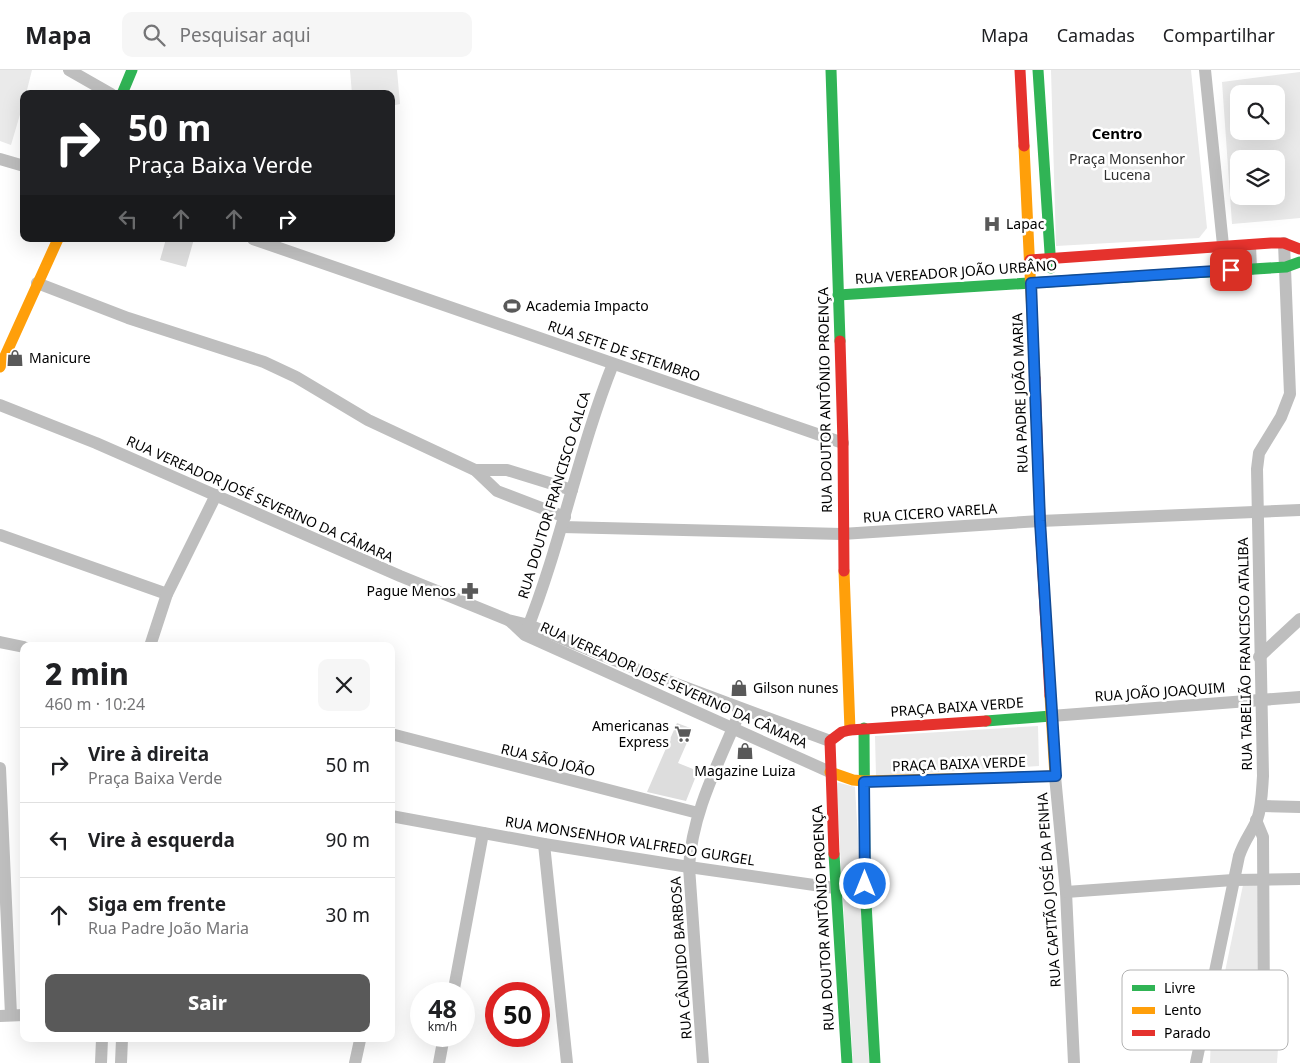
<!DOCTYPE html>
<html lang="pt">
<head>
<meta charset="utf-8">
<style>
  body { margin:0; font-family:"Noto Sans",sans-serif; background:#f6f6f6; color:#202124; height:100vh; display:flex; flex-direction:column; font-size:19px; white-space:nowrap }
  * { box-sizing:border-box; margin:0 }
  p { font-size:16px; color:#757577 }
  .icon { flex:none; width:28px; height:28px; fill:none; stroke:currentColor; stroke-width:2; stroke-linecap:round; stroke-linejoin:round }
  .map { position:relative; flex:1; overflow:hidden }
  .side { position:absolute; left:20px; top:572px; width:375px; height:400px; display:flex; flex-direction:column; background:#fff; border-radius:10px; box-shadow:0 5px 20px #0002 }
  .side>* { flex:none }
  .banner { position:absolute; left:20px; top:20px; width:375px; height:152px; border-radius:10px; box-shadow:0 5px 20px #0002; background:#202124; color:#fff; overflow:hidden }
  .fabs { position:absolute; left:1230px; top:15px; display:grid; gap:10px }
  .fabs a { display:grid; place-items:center; width:55px; height:55px; border-radius:10px; background:#fff; box-shadow:0 5px 20px #0002; font-size:25px }
  .speed { position:absolute; left:410px; top:912px; display:flex; gap:10px; font-size:25px; font-weight:700; text-align:center }
  .speed>* { display:grid; place-content:center; width:65px; height:65px; border-radius:50%; background:#fff; box-shadow:0 5px 20px #0002; line-height:1 }
  .speed small { font-size:12px; font-weight:400 }
  .speed .limit { border:8px solid #d22; background:#fff; color:#111 }
  .pin { position:absolute; display:grid; place-items:center; width:42px; height:42px; color:#fff; margin:-21px; border-radius:10px; box-shadow:0 2px 8px #0006 }
  .me { position:absolute; width:55px; margin:-28px; rotate:0deg; stroke-linejoin:round; filter:drop-shadow(0 0 4px #0008) }
  .turn { display:flex; align-items:center; gap:18px; height:105px; padding:0 25px; font-size:22px }
  .turn .icon { width:65px; height:65px; stroke-width:2.5 }
  .turn b { display:block; font-size:35px; line-height:42px }
  .lanes { display:flex; align-items:center; height:48px; padding:0 25px; background:#0003; justify-content:center; gap:25px; direction:ltr }
  .lanes .off { opacity:.35 }
  .round { display:grid; place-items:center; flex:none; width:52px; height:52px; border-radius:10px; background:#f6f6f6 }
  .overview { display:flex; align-items:center; justify-content:space-between; height:85px; padding:0 25px }
  h1 { font-size:30px; font-weight:800; line-height:38px }
  .cta { display:flex; gap:10px; margin-top:auto; padding:10px 25px }
  .cta a { flex:1; height:58px; border-radius:10px; background:#595959; color:#fff; font-size:20px; font-weight:800; line-height:58px; text-align:center }
  ul { padding:0; list-style:none }
  li { display:flex; align-items:center; gap:15px; height:75px; padding:0 25px; border-top:1px solid #e0e0e0 }
  li div { flex:1 }
  li b { display:block; font-size:19px }
  li em { font-style:normal }
  header { display:flex; align-items:center; gap:30px; box-sizing:border-box; height:70px; padding:0 25px; background:#fff; border-bottom:1px solid #e0e0e0 }
  header strong { font-size:24px }
  nav { display:flex; gap:28px; margin-inline-start:auto; font-size:18px }
  .search { width:350px; height:45px; background:#f6f6f6; display:flex; align-items:center; gap:12px; box-sizing:border-box; padding:0 18px; border-radius:10px; color:#757577; font-size:19px }
  .map>svg:first-child { display:block }
  .green { fill:#eaeaea; fill-rule:evenodd }
  .building { fill:#ddd }
  .lines { fill:none; stroke-linecap:round; stroke-linejoin:round }
  .street { stroke:#bebebe; stroke-width:12 }
  .fast { stroke:#30b455; stroke-width:11 }
  .slow { stroke:#ff9f0a; stroke-width:11 }
  .jam { stroke:#e5322d; stroke-width:11 }
  .route-casing { stroke:#114b97; stroke-width:12 }
  .route { stroke:#1a73e8; stroke-width:9 }
  .labels { text-anchor:middle; stroke-width:5; stroke-linejoin:round; paint-order:stroke }
  .park-label { font-size:14px; fill:#303030; stroke:#fff }
  .poi-label { font-size:14px; fill:#000; stroke:#fff; text-anchor:start }
  .street-label { font-size:14px; fill:#000; stroke:#fff }
  .neighbourhood-label { font-size:15px; font-weight:bold; fill:#000; stroke:#fff }
  .key { fill:#fff; stroke:#b2b2b2; stroke-width:1 }
  .key-label { font-size:14px; fill:#000 }
</style>
</head>
<body>
<header>
<strong>Mapa</strong>
<div class="search"><svg class="icon" aria-label="search" viewBox="0 0 24 24"><circle cx="10" cy="10" r="6"/><path d="M15 15l6 6"/></svg>Pesquisar aqui</div>
<nav><a>Mapa</a><a>Camadas</a><a>Compartilhar</a></nav>
</header>
<div class="map">
<svg width="1300" height="993" viewBox="0 0 1300 993">
  <rect width="100%" height="100%" fill="#fff"/>
  <g class="green">
    <polygon points="0,0 32,0 26,24 24,24 24,31 11,75 0,71"/>
    <polygon points="350,0 397,0 400,34 391,36 391,24 352,24"/>
    <polygon points="1051,0 1191,0 1207,158 1199,168 1056,176"/>
    <path d="M1300 2V148L1232 154 1222 12ZM1239 24H1276V61H1239ZM1239 89H1276V126H1239Z"/>
    <polygon points="1038,656 1039,696 876,706 875,666"/>
    <polygon points="836,712 855,717 871,993 853,993"/>
    <polygon points="1243,815 1259,815 1259,945 1216,945"/>
    <polygon points="1279,964 1277,993 1210,993 1211,965"/>
  </g>
  <g class="building">
    <polygon points="166,169 194,169 186,197 160,190"/>
    <polygon points="677,653 693,659 678,693 698,701 686,731 647,722"/>
  </g>
  <g class="lines">
    <g class="street">
      <polyline points="69,0 111,24"/>
      <polyline points="1205,0 1223,175"/>
      <polyline points="0,89 24,96"/>
      <polyline points="253,169 843,373"/>
      <polyline points="1250,175 1251,199"/>
      <polyline points="37,213 128,248 264,292 296,307 368,350 475,400 497,421 565,447"/>
      <polyline points="0,335 96,373 400,506 508,550 529,555 641,601 830,671"/>
      <polyline points="475,400 507,400 572,420"/>
      <polyline points="562,457 842,464 1040,451 1300,440"/>
      <polyline points="0,465 167,524"/>
      <polyline points="510,551 525,565 830,702"/>
      <path d="M526 562C561 475 578 382 613 294"/>
      <polyline points="0,572 24,577"/>
      <polyline points="150,576 167,524 216,425"/>
      <polyline points="1259,587 1300,549"/>
      <polyline points="1051,646 1300,627"/>
      <polyline points="391,664 698,743"/>
      <polyline points="0,698 11,945"/>
      <polyline points="1055,706 1066,822 1074,993"/>
      <polyline points="1261,736 1300,737"/>
      <polyline points="391,746 544,774 689,797 835,818 865,815"/>
      <polyline points="544,774 567,993"/>
      <polyline points="1066,822 1233,810 1300,809"/>
      <polyline points="453,924 483,763"/>
      <polyline points="0,946 24,945"/>
      <polyline points="1206,952 1253,950 1259,949 1264,943 1263,767 1256,750"/>
      <polyline points="101,993 102,969"/>
      <polyline points="121,993 122,969"/>
      <polyline points="355,993 360,970"/>
      <polyline points="439,993 444,966"/>
      <path d="M703 993 689 797C692 741 720 691 741 639"/>
      <path d="M1196 993 1239 786C1244 771 1251 763 1257 750 1262 736 1262 720 1263 706L1257 399 1259 383 1281 347 1290 324 1284 173"/>
    </g>
    <g class="fast">
      <polyline points="831,0 840,271"/>
      <polyline points="1038,0 1051,198"/>
      <polyline points="122,24 132,0"/>
      <polyline points="838,225 1286,197 1300,192"/>
      <polyline points="986,651 1051,646"/>
      <polyline points="864,658 865,815 875,993"/>
      <polyline points="834,784 847,993"/>
    </g>
    <g class="slow">
      <polyline points="1024,76 1035,308"/>
      <polyline points="0,297 58,169"/>
      <polyline points="844,501 850,660"/>
      <polyline points="830,702 853,710 864,711 1055,706 1050,626"/>
    </g>
    <g class="jam">
      <polyline points="1020,0 1024,76"/>
      <polyline points="1030,190 1271,173 1284,173 1300,179"/>
      <polyline points="840,271 843,373 844,501"/>
      <polyline points="1035,308 1040,451 1050,626"/>
      <polyline points="834,784 830,671 842,662 850,660 986,651"/>
    </g>
  </g>
  <g class="lines">
    <g class="route-casing">
      <polyline id="route" points="865,814 864,712 1056,706 1040,451 1031,213 1231,200"/>
    </g>
    <use href="#route" class="route"/>
  </g>
  <defs>
    <g id="hospital-bare" transform="scale(1.35)"><path d="M-5-5h3v3.5h4V-5h3V5h-3V1.5h-4V5h-3Z" fill="#595959" stroke="#fff" stroke-width="2.5" paint-order="stroke"/></g>
    <g id="stadium-bare" transform="scale(1.35)"><path d="M0-5a6.5 5 0 1 0 0 10a6.5 5 0 1 0 0-10ZM-3.5-1.8h7v3.6h-7Z" fill="#595959" stroke="#fff" stroke-width="2.5" paint-order="stroke"/></g>
    <g id="shop-bare" transform="scale(1.35)"><path d="M-5-2.5h2.3a2.7 3.5 0 0 1 5.4 0H5L5.5 6h-11ZM-1.5-2.5h3a1.5 2.3 0 0 0-3 0Z" fill="#595959" stroke="#fff" stroke-width="2.5" paint-order="stroke"/></g>
    <g id="pharmacy-bare" transform="scale(1.35)"><path d="M-2-6h4v4h4v4h-4v4h-4v-4h-4v-4h4Z" fill="#595959" stroke="#fff" stroke-width="2.5" paint-order="stroke"/></g>
    <g id="supermarket-bare" transform="scale(1.35)"><path d="M-6-5.5h2.5l.6 2H6L4.5 2H-2.5L-4.4-4H-6ZM-1.5 3.2a1.3 1.3 0 1 0 .1 0ZM3 3.2a1.3 1.3 0 1 0 .1 0Z" fill="#595959" stroke="#fff" stroke-width="2.5" paint-order="stroke"/></g>
  </defs>
  <g fill-rule="evenodd">
    <use href="#hospital-bare" x="992" y="154"/>
    <use href="#stadium-bare" x="512" y="236"/>
    <use href="#shop-bare" x="15" y="288"/>
    <use href="#pharmacy-bare" x="470" y="521"/>
    <use href="#shop-bare" x="739" y="618"/>
    <use href="#supermarket-bare" x="683" y="664"/>
    <use href="#shop-bare" x="745" y="681"/>
  </g>
  <g class="labels">
    <g class="park-label">
      <text x="1127" y="94">Praça Monsenhor<tspan x="1127" dy="16">Lucena</tspan></text>
    </g>
    <g class="poi-label">
      <text x="1006" y="159">Lapac</text>
      <text x="526" y="241">Academia Impacto</text>
      <text x="29" y="293">Manicure</text>
      <text x="456" y="526" text-anchor="end">Pague Menos</text>
      <text x="753" y="623">Gilson nunes</text>
      <text x="669" y="661" text-anchor="end">Americanas<tspan x="669" dy="16">Express</tspan></text>
      <text x="745" y="706" text-anchor="middle">Magazine Luiza</text>
    </g>
    <g class="street-label">
      <text transform="translate(956 202) rotate(-4)" y="5">RUA VEREADOR JOÃO URBÂNO</text>
      <text transform="translate(624 281) rotate(19)" y="5">RUA SETE DE SETEMBRO</text>
      <text transform="translate(1020 323) rotate(-92)" y="5">RUA PADRE JOÃO MARIA</text>
      <text transform="translate(825 330) rotate(-91)" y="5">RUA DOUTOR ANTÔNIO PROENÇA</text>
      <text transform="translate(554 425) rotate(-73)" y="5">RUA DOUTOR FRANCISCO CALCA</text>
      <text transform="translate(260 429) rotate(24)" y="5">RUA VEREADOR JOSÉ SEVERINO DA CÂMARA</text>
      <text transform="translate(930 443) rotate(-4)" y="5">RUA CICERO VARELA</text>
      <text transform="translate(1245 584) rotate(-91)" y="5">RUA TABELIÃO FRANCISCO ATALIBA</text>
      <text transform="translate(674 615) rotate(24)" y="5">RUA VEREADOR JOSÉ SEVERINO DA CÂMARA</text>
      <text transform="translate(1160 622) rotate(-4)" y="5">RUA JOÃO JOAQUIM</text>
      <text transform="translate(957 637) rotate(-4)" y="5">PRAÇA BAIXA VERDE</text>
      <text transform="translate(548 690) rotate(14)" y="5">RUA SÃO JOÃO</text>
      <text transform="translate(959 694) rotate(-2)" y="5">PRAÇA BAIXA VERDE</text>
      <text transform="translate(630 771) rotate(9)" y="5">RUA MONSENHOR VALFREDO GURGEL</text>
      <text transform="translate(1049 820) rotate(-94)" y="5">RUA CAPITÃO JOSÉ DA PENHA</text>
      <text transform="translate(823 848) rotate(-93)" y="5">RUA DOUTOR ANTÔNIO PROENÇA</text>
      <text transform="translate(681 888) rotate(-94)" y="5">RUA CÂNDIDO BARBOSA</text>
    </g>
    <g class="neighbourhood-label">
      <text x="1117" y="69">Centro</text>
    </g>
  </g>
  <rect x="1122" y="900" width="166" height="80" rx="8" class="key"/>
  <rect x="1132" y="915" width="23" height="6" fill="#30b455"/>
  <rect x="1132" y="937" width="23" height="7" fill="#ff9f0a"/>
  <rect x="1132" y="960" width="23" height="6" fill="#e5322d"/>
  <g class="key-label">
    <text x="1164" y="923">Livre</text>
    <text x="1164" y="945">Lento</text>
    <text x="1164" y="968">Parado</text>
  </g>
</svg>
<div class="fabs">
<a><svg class="icon" aria-label="search" viewBox="0 0 24 24"><circle cx="10" cy="10" r="6"/><path d="M15 15l6 6"/></svg></a>
<a><svg class="icon" aria-label="layers" viewBox="0 0 24 24"><path d="M12 4l9 5-9 5-9-5zM3 14l9 5 9-5"/></svg></a>
</div>
<div class="speed"><div>48<small>km/h</small></div><div class="limit">50</div></div>
<div class="pin" style="left:1231px;top:200px;background:#d93025"><svg class="icon" aria-label="arrive" viewBox="0 0 24 24"><path d="M6 21V4h12l-3 4 3 4H6"/></svg></div>
<svg class="me" style="left:865px;top:814px" viewBox="-20 -20 40 40"><circle r="17" fill="#1a73e8" stroke="#fff" stroke-width="3"/><path d="M0-11L8 9 0 5-8 9z" fill="#fff"/></svg>
<div class="banner">
<div class="turn"><svg class="icon" aria-label="right" viewBox="0 0 24 24"><path d="M7 20v-9h11M14 6l5 5-5 5"/></svg><div><b>50 m</b>Praça Baixa Verde</div></div>
<div class="lanes"><svg class="icon off" aria-label="left" viewBox="0 0 24 24"><path d="M17 20v-9H6M10 6l-5 5 5 5"/></svg><svg class="icon off" aria-label="ahead" viewBox="0 0 24 24"><path d="M12 20V5M6 11l6-6 6 6"/></svg><svg class="icon off" aria-label="ahead" viewBox="0 0 24 24"><path d="M12 20V5M6 11l6-6 6 6"/></svg><svg class="icon" aria-label="right" viewBox="0 0 24 24"><path d="M7 20v-9h11M14 6l5 5-5 5"/></svg></div>
</div>
<section class="side">
<div class="overview"><div><h1>2 min</h1><p>460 m · 10:24</p></div><a class="round"><svg class="icon" aria-label="close" viewBox="0 0 24 24"><path d="M6 6l12 12M18 6L6 18"/></svg></a></div>
<ul>
<li><svg class="icon" aria-label="right" viewBox="0 0 24 24"><path d="M7 20v-9h11M14 6l5 5-5 5"/></svg><div><b>Vire à direita</b><p>Praça Baixa Verde</p></div><em>50 m</em></li>
<li><svg class="icon" aria-label="left" viewBox="0 0 24 24"><path d="M17 20v-9H6M10 6l-5 5 5 5"/></svg><div><b>Vire à esquerda</b></div><em>90 m</em></li>
<li><svg class="icon" aria-label="ahead" viewBox="0 0 24 24"><path d="M12 20V5M6 11l6-6 6 6"/></svg><div><b>Siga em frente</b><p>Rua Padre João Maria</p></div><em>30 m</em></li>
</ul>
<div class="cta"><a>Sair</a></div>
</section>
</div>
</body>
</html>
